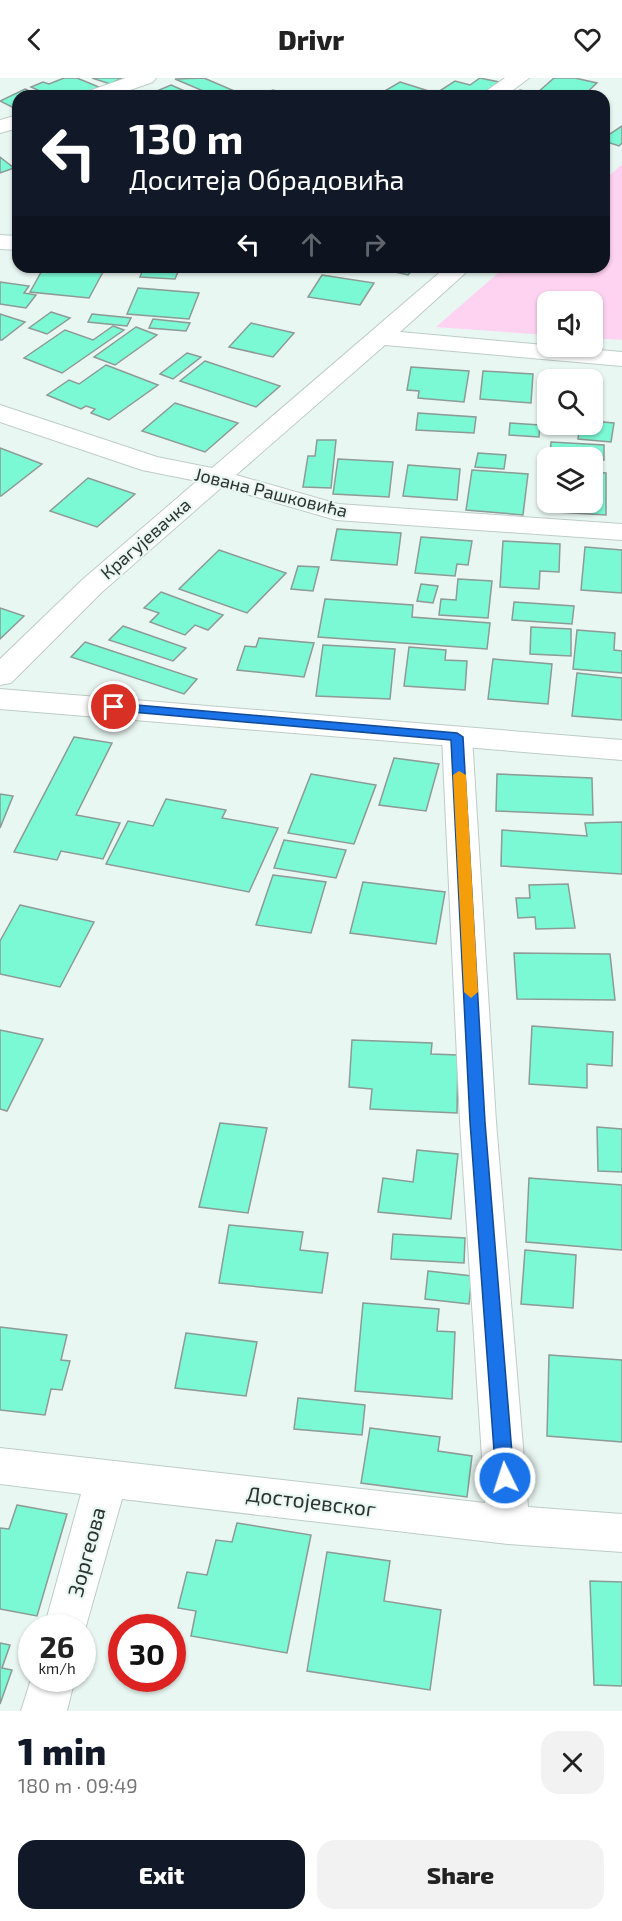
<!DOCTYPE html>
<html lang="en">
<head>
<meta charset="utf-8">
<style>
  body { margin:0; font-family:"Exo 2",sans-serif; background:#f2f2f2; color:#222; height:100vh; display:flex; flex-direction:column; font-size:22px; white-space:nowrap }
  * { box-sizing:border-box; margin:0 }
  p { font-size:20px; color:#767676 }
  .icon { flex:none; width:33px; height:33px; fill:none; stroke:currentColor; stroke-width:2; stroke-linecap:round; stroke-linejoin:round }
  .map { position:relative; height:1633px; overflow:hidden }
  .details { display:flex; flex-direction:column; background:#fff; flex:1 }
  .details>* { flex:none }
  .top-card { position:absolute; left:12px; top:12px; width:598px; height:183px; border-radius:18px; box-shadow:0 2px 4px #0004; background:#111827; color:#fff; overflow:hidden }
  .controls { position:absolute; left:537px; top:213px; display:grid; gap:12px }
  .controls a { display:grid; place-items:center; width:66px; height:66px; border-radius:12px; background:#fff; box-shadow:0 2px 4px #0004; font-size:30px }
  .speed { position:absolute; left:18px; top:1536px; display:flex; gap:12px; font-size:30px; font-weight:700; text-align:center }
  .speed>* { display:grid; place-content:center; width:78px; height:78px; border-radius:50%; background:#fff; box-shadow:0 2px 4px #0004; line-height:1 }
  .speed small { font-size:15px; font-weight:400 }
  .speed .limit { border:9px solid #d22; background:#fff; color:#111 }
  .pin { position:absolute; display:grid; place-items:center; width:51px; height:51px; color:#fff; margin:-26px; border:3px solid #fff; border-radius:50%; box-shadow:0 2px 6px #0007 }
  .me { position:absolute; width:66px; margin:-33px; rotate:356deg; stroke-linejoin:round; filter:drop-shadow(0 0 4px #0008) }
  .turn { display:flex; align-items:center; gap:21px; height:126px; padding:0 18px; font-size:27px }
  .turn .icon { width:78px; height:78px; stroke-width:2.5 }
  .turn b { display:block; font-size:42px; line-height:51px }
  .lanes { display:flex; align-items:center; height:57px; padding:0 18px; background:#0003; justify-content:center; gap:30px; direction:ltr }
  .lanes .off { opacity:.35 }
  .round { display:grid; place-items:center; flex:none; width:63px; height:63px; border-radius:18px; background:#f2f2f2 }
  .head { display:flex; align-items:center; justify-content:space-between; height:102px; padding:0 18px }
  h1 { font-size:36px; font-weight:800; line-height:45px; color:#111827 }
  .cta { display:flex; gap:12px; margin-top:auto; padding:12px 18px }
  .cta a { flex:1; height:69px; border-radius:18px; background:#111827; color:#fff; font-size:24px; font-weight:800; line-height:69px; text-align:center }
  .cta a+a { background:#f2f2f2; color:#222 }
  header { display:flex; justify-content:space-between; align-items:center; height:78px; padding:0 18px; background:#fff; font-size:27px; font-weight:800 }
  .map>svg:first-child { display:block }
  .green { fill:#fed2f1 }
  .building { fill:#7bf9d5; stroke:#8d9a95; stroke-width:1.5 }
  .lines { fill:none; stroke-linecap:round; stroke-linejoin:round }
  .minor-casing { stroke:#beccc7; stroke-width:2 }
  .tertiary-casing { stroke:#beccc7; stroke-width:2 }
  .minor { fill:#fff; fill-rule:evenodd }
  .tertiary { fill:#fff; fill-rule:evenodd }
  .route { fill:#1a73e8; stroke:#114b97; stroke-width:1.5 }
  .slow { fill:#f59e0b }
  .labels { text-anchor:middle; stroke-width:4.5; stroke-linejoin:round; paint-order:stroke }
  .street-label { font-size:18px; fill:#2d3230; stroke:#e9f7f2 }
  .near-street-label { font-size:21px; fill:#2d3230; stroke:#e9f7f2 }
</style>
</head>
<body>
<header><svg class="icon" aria-label="back" viewBox="0 0 24 24"><path d="M15 5l-7 7 7 7"/></svg>Drivr<svg class="icon" aria-label="heart" viewBox="0 0 24 24"><path d="M12 20l-8-8c-3-5 5-10 8-4 3-6 11-1 8 4z"/></svg></header>
<div class="map">
<svg width="622" height="1633" viewBox="0 0 622 1633">
  <rect width="100%" height="100%" fill="#e9f7f2"/>
  <polygon class="green" points="622,86 622,262 593,260 592,224 548,224 547,257 436,249 505,189 604,189 605,102"/>
  <g class="building">
    <polygon points="64,0 77,0 99,9 80,18 51,18 31,9 43,4 49,6"/>
    <polygon points="92,0 122,0 110,6"/>
    <polygon points="204,0 246,18 215,18 175,1"/>
    <polygon points="480,0 499,4 480,18 461,18 441,12 455,3 470,7"/>
    <polygon points="554,0 575,0 597,5 583,18 549,18 537,15"/>
    <polygon points="400,4 435,15 429,18 376,18"/>
    <polygon points="171,7 196,18 145,18"/>
    <polygon points="25,11 40,18 18,18 18,32 0,23"/>
    <polygon points="273,12 286,18 258,18"/>
    <polygon points="520,12 543,18 513,18"/>
    <polygon points="622,48 622,65 619,68 604,63 604,60"/>
    <polygon points="0,79 14,90 0,95"/>
    <polygon points="44,189 51,189 103,194 89,220 30,214"/>
    <polygon points="144,189 180,189 175,201 140,199"/>
    <polygon points="373,189 415,189 408,197"/>
    <polygon points="322,197 374,205 360,227 308,219"/>
    <polygon points="0,204 29,208 24,215 36,217 26,230 0,226"/>
    <polygon points="138,210 199,215 189,241 127,236"/>
    <polygon points="51,234 70,240 47,256 29,250"/>
    <polygon points="0,236 25,244 2,262 0,262"/>
    <polygon points="92,236 131,240 127,248 88,244"/>
    <polygon points="153,241 190,245 186,253 149,250"/>
    <polygon points="251,245 294,255 273,279 229,269"/>
    <polygon points="113,248 124,252 62,295 24,280 65,252 93,262"/>
    <polygon points="136,249 157,257 115,287 94,279"/>
    <polygon points="187,275 201,279 173,301 160,296"/>
    <polygon points="205,283 280,308 256,329 180,303"/>
    <polygon points="106,287 158,307 109,342 91,335 95,331 86,328 81,331 47,317 69,302 79,306"/>
    <polygon points="411,289 469,293 464,324 418,320 419,313 407,312"/>
    <polygon points="483,293 533,296 531,325 480,321"/>
    <polygon points="550,297 601,301 597,333 592,332 592,302 549,302"/>
    <polygon points="175,325 238,345 205,374 142,353"/>
    <polygon points="418,335 476,339 474,355 416,352"/>
    <polygon points="592,343 614,345 611,364 578,361 580,346 592,346"/>
    <polygon points="510,345 540,347 539,359 509,357"/>
    <polygon points="317,362 336,362 331,410 303,409 308,378 315,378"/>
    <polygon points="551,364 604,367 604,382 550,379"/>
    <polygon points="0,370 42,386 1,418 0,418"/>
    <polygon points="478,375 506,377 504,391 475,389"/>
    <polygon points="338,381 393,384 389,419 333,416"/>
    <polygon points="408,387 460,391 457,422 403,418"/>
    <polygon points="472,392 528,396 523,437 466,432"/>
    <polygon points="592,394 606,395 606,437 556,434 556,424 592,424"/>
    <polygon points="88,400 135,416 97,449 50,433"/>
    <polygon points="337,451 401,455 397,487 331,482"/>
    <polygon points="421,459 472,463 468,487 457,486 455,498 415,495"/>
    <polygon points="503,463 560,466 559,494 540,493 539,511 500,509"/>
    <polygon points="585,469 622,472 622,515 581,512"/>
    <polygon points="219,472 286,495 247,535 179,511"/>
    <polygon points="298,488 319,489 313,513 291,511"/>
    <polygon points="458,501 492,503 488,540 439,537 441,521 456,522"/>
    <polygon points="421,506 438,508 433,525 417,523"/>
    <polygon points="161,514 223,537 208,552 195,547 185,557 150,544 159,535 144,530"/>
    <polygon points="325,521 413,527 412,539 490,545 487,571 318,559"/>
    <polygon points="514,524 574,528 572,546 512,542"/>
    <polygon points="0,530 24,538 0,561"/>
    <polygon points="123,548 186,570 173,583 109,562"/>
    <polygon points="531,549 571,551 571,578 530,576"/>
    <polygon points="577,552 615,555 614,572 622,573 622,595 573,591"/>
    <polygon points="259,560 314,565 304,599 237,592 245,568 256,569"/>
    <polygon points="85,564 197,601 184,616 71,579"/>
    <polygon points="323,567 395,571 390,621 316,618"/>
    <polygon points="409,569 446,572 445,582 467,583 465,612 404,608"/>
    <polygon points="493,581 552,586 548,626 488,621"/>
    <polygon points="577,595 622,600 622,642 572,638"/>
    <polygon points="74,659 112,665 76,737 120,745 103,781 61,773 57,782 14,774"/>
    <polygon points="394,680 439,686 426,733 379,727"/>
    <polygon points="311,696 376,707 354,766 288,755"/>
    <polygon points="497,696 592,700 593,737 496,733"/>
    <polygon points="0,716 13,718 0,750"/>
    <polygon points="166,721 226,732 222,740 278,750 249,814 106,786 128,743 153,748"/>
    <polygon points="622,744 622,796 501,788 502,752 587,758 585,745"/>
    <polygon points="284,762 346,772 336,800 274,790"/>
    <polygon points="273,797 326,804 311,855 256,847"/>
    <polygon points="363,804 445,814 436,866 350,855"/>
    <polygon points="568,806 575,850 536,851 535,839 518,840 516,820 530,820 529,807"/>
    <polygon points="20,827 94,844 60,909 0,896 0,863"/>
    <polygon points="514,875 610,876 615,922 517,921"/>
    <polygon points="532,948 613,954 612,988 587,986 587,1010 529,1006"/>
    <polygon points="0,952 43,961 7,1033 0,1031"/>
    <polygon points="352,962 432,965 431,976 458,977 457,1035 370,1031 372,1011 349,1009"/>
    <polygon points="220,1045 267,1050 248,1135 199,1129"/>
    <polygon points="597,1049 622,1051 622,1094 598,1093"/>
    <polygon points="417,1072 458,1076 451,1141 378,1134 383,1100 413,1104"/>
    <polygon points="529,1100 622,1107 622,1172 526,1164"/>
    <polygon points="229,1147 303,1154 300,1172 328,1175 322,1215 219,1205"/>
    <polygon points="393,1156 465,1160 464,1185 391,1181"/>
    <polygon points="525,1172 576,1177 573,1230 521,1226"/>
    <polygon points="428,1193 472,1198 469,1226 425,1221"/>
    <polygon points="363,1225 439,1231 437,1253 455,1254 452,1321 355,1313"/>
    <polygon points="0,1249 67,1257 61,1282 70,1283 62,1312 51,1311 45,1337 0,1332"/>
    <polygon points="186,1255 257,1264 246,1318 175,1310"/>
    <polygon points="549,1277 622,1282 622,1364 547,1358"/>
    <polygon points="298,1320 365,1327 362,1357 294,1351"/>
    <polygon points="370,1350 440,1359 438,1373 472,1378 467,1419 361,1405"/>
    <polygon points="17,1427 67,1436 37,1538 0,1531 0,1450 9,1451"/>
    <polygon points="237,1445 311,1457 287,1575 191,1558 196,1533 178,1530 187,1494 207,1497 216,1462 232,1464"/>
    <polygon points="327,1474 390,1483 384,1523 441,1532 430,1612 307,1593"/>
    <polygon points="590,1503 622,1504 622,1608 594,1607"/>
    <polygon points="0,1565 10,1567 2,1590 12,1592 0,1626"/>
  </g>
  <g class="lines">
    <g class="minor-casing">
      <g id="minor">
        <polygon points="126,0 156,0 153,4 113,18 82,18 86,14"/>
        <polygon points="505,0 529,0 505,18 479,18"/>
        <polygon points="18,37 18,50 0,55 0,42"/>
        <polygon points="0,157 18,158 18,172 0,171"/>
        <polygon points="446,189 472,189 400,254 622,274 622,288 385,267 236,397 338,426 622,446 622,462 336,442 222,409 102,514 11,605 0,607 0,581 82,502 197,403 142,392 0,344 0,327 157,379 212,390"/>
        <polygon points="457,649 468,652 472,659 496,1044 528,1429 622,1436 622,1474 508,1466 122,1421 82,1562 82,1550 44,1550 81,1416 0,1406 0,1370 485,1425 460,1044 442,659 446,652"/>
        <polygon points="32,1598 32,1600 75,1600 67,1633 21,1633"/>
      </g>
    </g>
    <g class="tertiary-casing">
      <polygon id="tertiary" points="0,611 622,662 622,682 0,631"/>
    </g>
    <use href="#minor" class="minor"/>
    <use href="#tertiary" class="tertiary"/>
  </g>
  <polygon class="route" points="114,625 457,655 463,659 485,1044 514,1400 511,1405 505,1408 499,1405 496,1400 470,1044 451,662 109,632 107,629"/>
  <polygon class="slow" points="459,693 466,697 478,914 471,920 464,914 453,697"/>
  <g class="labels">
    <g class="street-label">
      <text transform="translate(271 415) rotate(14)" y="6">Јована Рашковића</text>
      <text transform="translate(146 461) rotate(-41)" y="6">Крагујевачка</text>
    </g>
    <g class="near-street-label">
      <text transform="translate(311 1424) rotate(7)" y="7">Достојевског</text>
      <text transform="translate(87 1474) rotate(-75)" y="7">Зоргеова</text>
    </g>
  </g>
</svg>
<div class="controls">
<a><svg class="icon" aria-label="sound" viewBox="0 0 24 24"><path d="M4 9h4l5-4v14l-5-4H4zM17 9q2 3 0 6"/></svg></a>
<a><svg class="icon" aria-label="search" viewBox="0 0 24 24"><circle cx="10" cy="10" r="6"/><path d="M15 15l6 6"/></svg></a>
<a><svg class="icon" aria-label="layers" viewBox="0 0 24 24"><path d="M12 4l9 5-9 5-9-5zM3 14l9 5 9-5"/></svg></a>
</div>
<div class="speed"><div>26<small>km/h</small></div><div class="limit">30</div></div>
<div class="pin" style="left:114px;top:629px;background:#d93025"><svg class="icon" aria-label="arrive" viewBox="0 0 24 24"><path d="M6 21V4h12l-3 4 3 4H6"/></svg></div>
<svg class="me" style="left:505px;top:1400px" viewBox="-20 -20 40 40"><circle r="17" fill="#1a73e8" stroke="#fff" stroke-width="3"/><path d="M0-11L8 9 0 5-8 9z" fill="#fff"/></svg>
<div class="top-card">
<div class="turn"><svg class="icon" aria-label="left" viewBox="0 0 24 24"><path d="M17 20v-9H6M10 6l-5 5 5 5"/></svg><div><b>130 m</b>Доситеја Обрадовића</div></div>
<div class="lanes"><svg class="icon" aria-label="left" viewBox="0 0 24 24"><path d="M17 20v-9H6M10 6l-5 5 5 5"/></svg><svg class="icon off" aria-label="ahead" viewBox="0 0 24 24"><path d="M12 20V5M6 11l6-6 6 6"/></svg><svg class="icon off" aria-label="right" viewBox="0 0 24 24"><path d="M7 20v-9h11M14 6l5 5-5 5"/></svg></div>
</div>
</div>
<section class="details">
<div class="head"><div><h1>1 min</h1><p>180 m · 09:49</p></div><a class="round"><svg class="icon" aria-label="close" viewBox="0 0 24 24"><path d="M6 6l12 12M18 6L6 18"/></svg></a></div>
<div class="cta"><a>Exit</a><a>Share</a></div>
</section>
</body>
</html>
